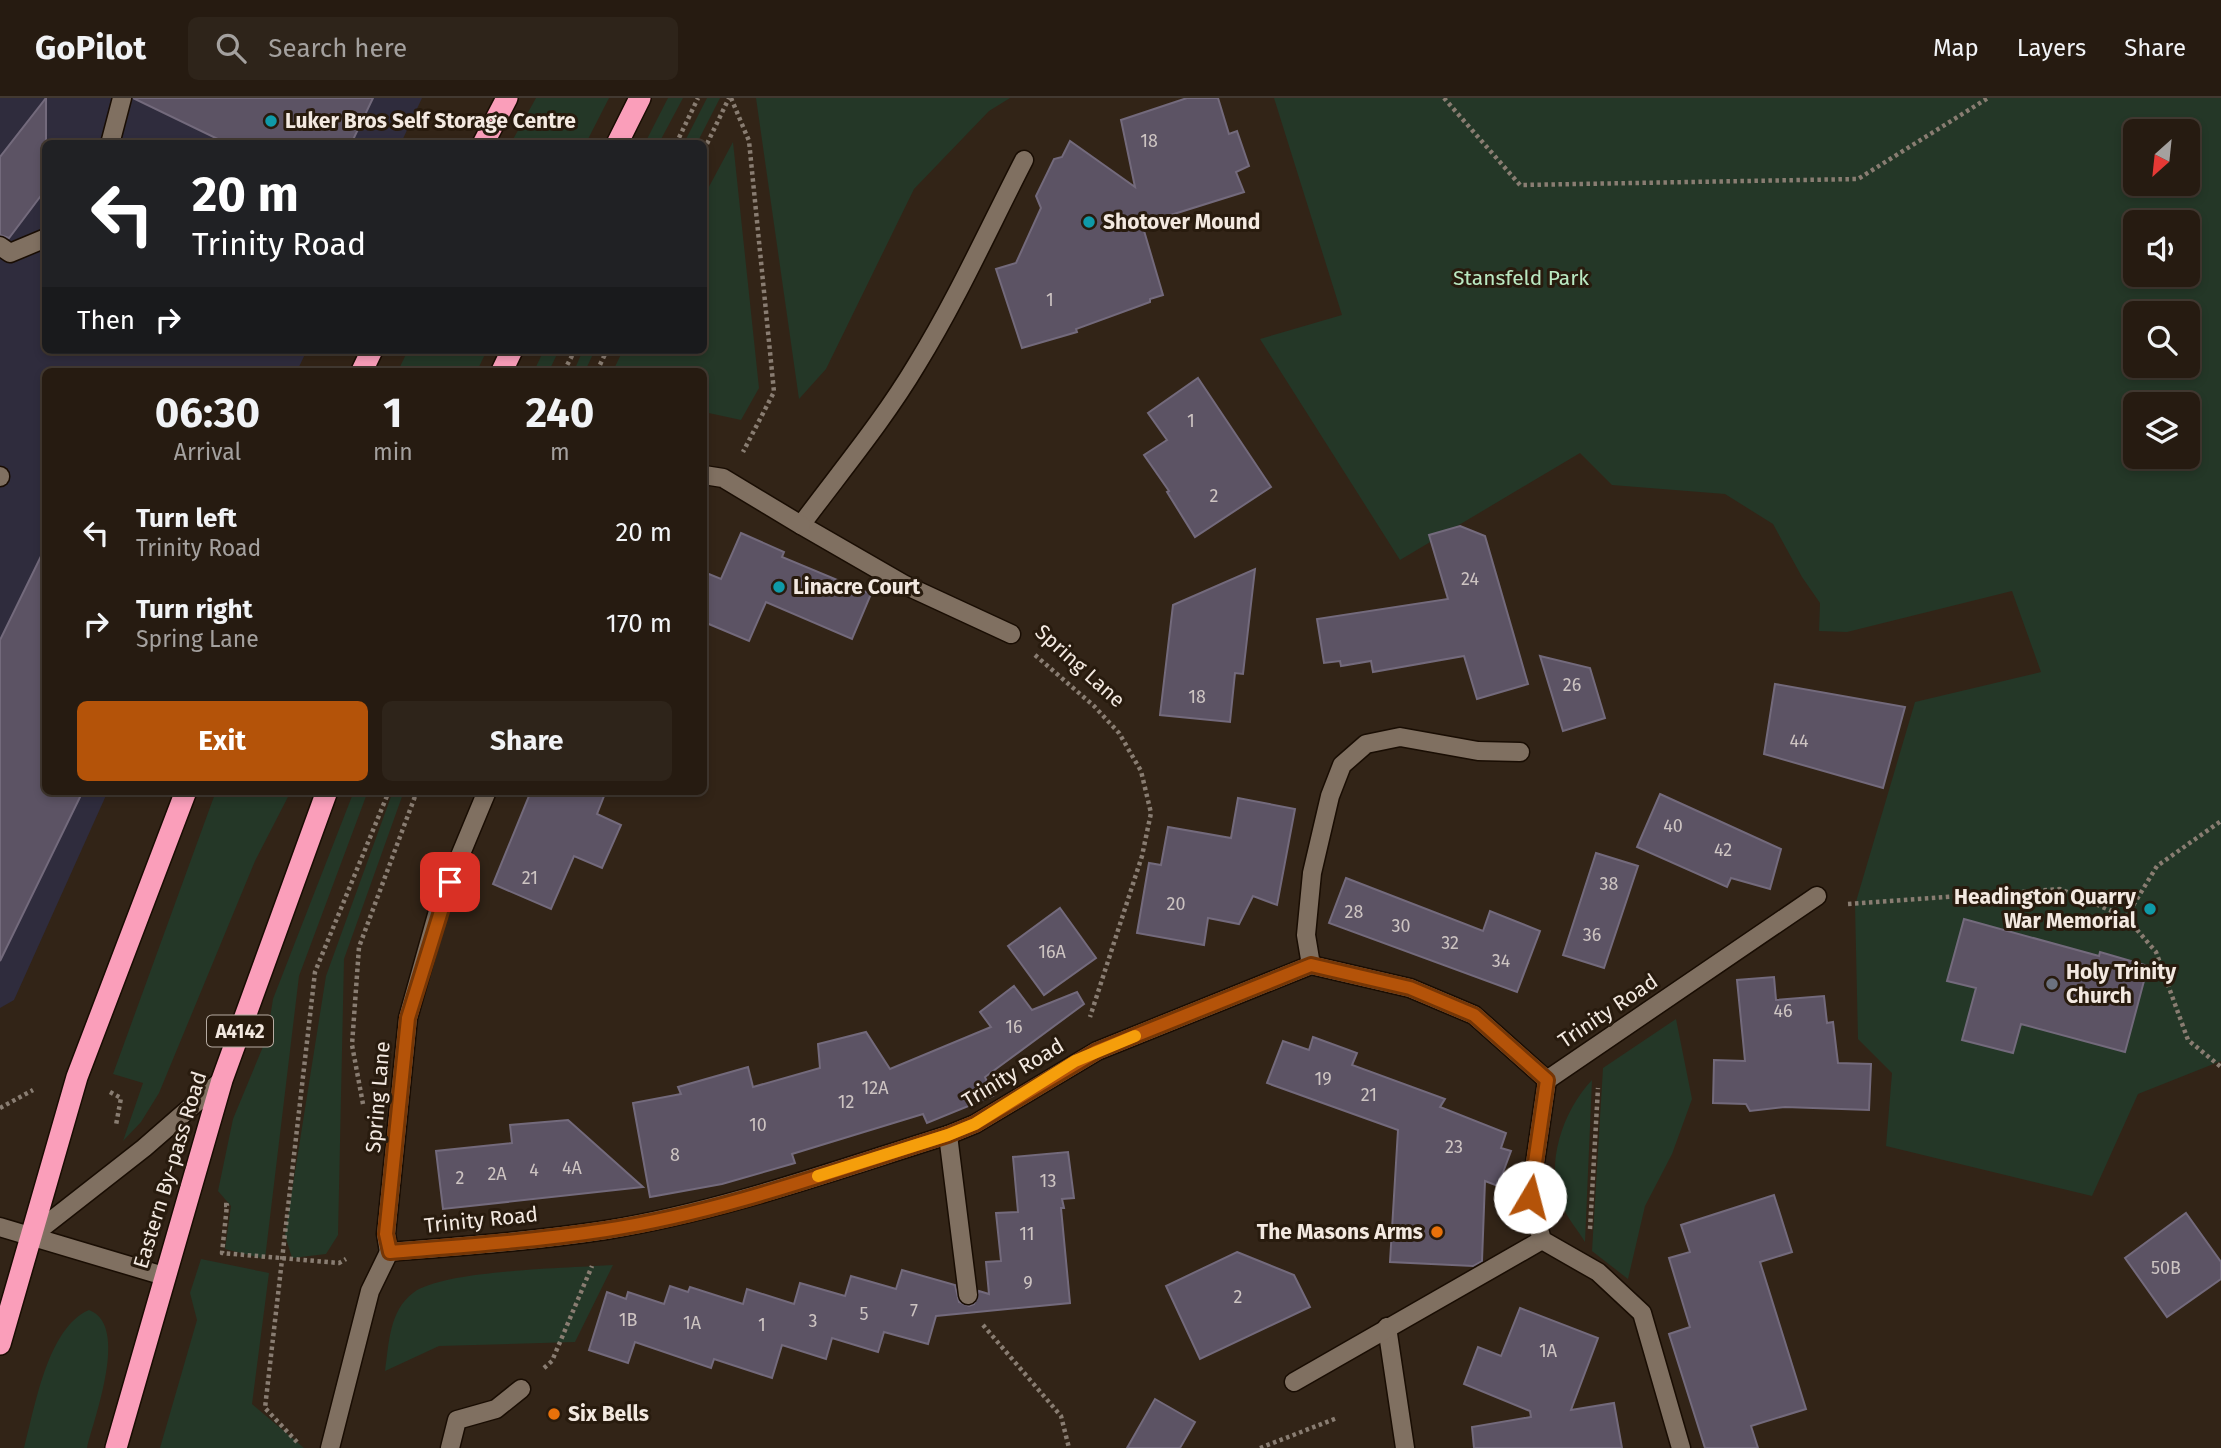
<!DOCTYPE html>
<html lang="en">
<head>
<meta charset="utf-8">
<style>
  body { margin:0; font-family:"Fira Sans",sans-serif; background:#2e241a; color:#f1f3f6; height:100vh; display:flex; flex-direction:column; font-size:26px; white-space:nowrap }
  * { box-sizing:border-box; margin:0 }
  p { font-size:23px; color:#a4a19f }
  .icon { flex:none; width:38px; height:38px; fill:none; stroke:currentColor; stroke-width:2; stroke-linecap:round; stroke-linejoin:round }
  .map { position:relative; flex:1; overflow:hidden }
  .details { position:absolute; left:42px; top:270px; width:665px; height:427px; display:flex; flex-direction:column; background:#261b11; border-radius:10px; box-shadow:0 4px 10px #0003,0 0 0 2px #423931 }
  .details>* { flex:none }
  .guide { position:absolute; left:42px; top:42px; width:665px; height:214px; border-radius:10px; box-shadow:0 4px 10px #0003,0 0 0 2px #423931; background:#202124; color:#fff; overflow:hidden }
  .needle { width:46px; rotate:207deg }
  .buttons { position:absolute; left:2123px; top:21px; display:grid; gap:14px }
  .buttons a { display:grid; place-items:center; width:77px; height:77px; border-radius:10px; background:#261b11; box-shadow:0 4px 10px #0003,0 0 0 2px #423931; font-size:35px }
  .pin { position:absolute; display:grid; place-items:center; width:60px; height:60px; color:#fff; margin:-30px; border-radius:14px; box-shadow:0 4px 10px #0006 }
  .me { position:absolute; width:77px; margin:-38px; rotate:8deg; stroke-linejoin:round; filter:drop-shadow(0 0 5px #0008) }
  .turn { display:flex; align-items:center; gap:24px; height:147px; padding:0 35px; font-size:32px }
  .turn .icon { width:91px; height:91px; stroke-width:2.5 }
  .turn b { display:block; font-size:49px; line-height:60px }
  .then { display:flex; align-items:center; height:66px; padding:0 35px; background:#0003; gap:14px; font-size:26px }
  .eta { display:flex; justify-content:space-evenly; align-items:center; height:119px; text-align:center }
  .eta b { font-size:42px; font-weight:700; line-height:49px }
  .primary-button { display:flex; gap:14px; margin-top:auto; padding:14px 35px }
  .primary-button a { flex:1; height:80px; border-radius:10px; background:#b45309; color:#fff; font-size:28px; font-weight:700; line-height:80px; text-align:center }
  .primary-button a+a { background:#2e241a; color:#f1f3f6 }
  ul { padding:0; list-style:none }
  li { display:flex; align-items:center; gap:21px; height:91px; padding:0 35px }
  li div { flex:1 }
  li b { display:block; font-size:26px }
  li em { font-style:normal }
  header { display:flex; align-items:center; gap:42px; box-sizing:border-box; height:98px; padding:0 35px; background:#261b11; border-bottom:2px solid #423931 }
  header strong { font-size:33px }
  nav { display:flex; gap:38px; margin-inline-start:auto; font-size:24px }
  .search { width:490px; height:63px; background:#2e241a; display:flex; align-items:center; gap:18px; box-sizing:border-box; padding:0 24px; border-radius:10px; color:#a4a19f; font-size:26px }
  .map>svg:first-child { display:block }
  .commercial { fill:#2f2c3d }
  .green { fill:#243727; fill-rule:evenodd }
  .building { fill:#5c5364; stroke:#736a7c; stroke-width:2 }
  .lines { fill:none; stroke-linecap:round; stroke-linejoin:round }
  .lane-casing { stroke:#190d03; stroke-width:21 }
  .street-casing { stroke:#190d03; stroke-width:21 }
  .highway-casing { stroke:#190d03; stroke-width:24 }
  .path { stroke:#897d72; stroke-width:4.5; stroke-dasharray:3.5 3.5; stroke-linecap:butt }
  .lane { stroke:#807061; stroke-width:18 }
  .street { stroke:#807061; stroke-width:18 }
  .highway { stroke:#fa9eba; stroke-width:21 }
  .route-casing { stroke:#753606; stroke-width:18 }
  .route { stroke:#b45309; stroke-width:12 }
  .slow { stroke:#f59e0b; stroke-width:12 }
  .culture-dot { fill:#0f9aa8; stroke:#281b0e; stroke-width:2.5 }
  .worship-dot { fill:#6b7280; stroke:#281b0e; stroke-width:2.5 }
  .food-dot { fill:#e8710a; stroke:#281b0e; stroke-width:2.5 }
  .labels { text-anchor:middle; stroke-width:6; stroke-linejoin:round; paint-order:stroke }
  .number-label { font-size:18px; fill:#cdc4c2 }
  .shield { fill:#281b0e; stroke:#b6aba2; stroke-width:2 }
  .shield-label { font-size:19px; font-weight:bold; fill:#f3e9e1 }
  .poi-label { font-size:21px; font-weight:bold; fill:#f3e9e1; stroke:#281b0e; text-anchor:start }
  .park-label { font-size:21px; fill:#bae9c2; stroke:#281b0e }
  .street-label { font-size:21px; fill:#f3e9e1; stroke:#281b0e }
</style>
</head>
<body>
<header>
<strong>GoPilot</strong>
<div class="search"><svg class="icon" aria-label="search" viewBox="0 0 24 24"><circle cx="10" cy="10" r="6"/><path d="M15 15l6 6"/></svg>Search here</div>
<nav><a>Map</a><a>Layers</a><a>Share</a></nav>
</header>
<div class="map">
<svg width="2221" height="1350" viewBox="0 0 2221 1350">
  <rect width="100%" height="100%" fill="#322417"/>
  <polygon class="commercial" points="0,0 422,0 401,45 46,46 46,252 307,252 297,273 46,273 46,693 108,693 14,902 0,910"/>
  <g class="green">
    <polygon points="536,0 609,0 586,45 511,45"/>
    <polygon points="668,0 683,0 659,45 645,45"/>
    <polygon points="707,0 720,0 697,45 684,45"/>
    <polygon points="756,0 1010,0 989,13 914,91 826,271 799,301"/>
    <path d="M1274 0H2221V963L2138 996 2092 1098 1886 1048 1892 975 1858 941 1855 807 1915 604 2041 574 2012 493 1847 534 1819 533 1820 505 1802 479 1773 426 1725 396 1612 387 1580 355 1400 462 1260 241 1342 217ZM2135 33H2188V86H2135ZM2135 124H2188V177H2135ZM2135 215H2188V268H2135ZM2135 306H2188V359H2135Z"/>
    <polygon points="733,44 759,290 741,322 704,314 704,273 613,273 623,252 704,252 704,98"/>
    <polygon points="408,252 487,252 477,273 398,273"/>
    <polygon points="544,252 559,252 549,273 534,273"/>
    <polygon points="583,252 595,252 585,273 574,273"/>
    <polygon points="216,693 291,693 255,763 159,995 141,1024 123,1043 143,985 113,976"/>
    <polygon points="354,693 368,693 299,878 265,1161 225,1151 231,1108 218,1093 233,1021 267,939 273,901"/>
    <polygon points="393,693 404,693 344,861 338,1137 326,1156 292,1160 285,1137 326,878"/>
    <polygon points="1676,921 1692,1001 1672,1056 1645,1108 1628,1181 1592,1153 1603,970"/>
    <path d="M1592 982 1585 1144C1578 1132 1567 1120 1562 1107 1544 1066 1563 1013 1592 982Z"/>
    <polygon points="201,1161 269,1175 252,1306 304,1350 160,1350 197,1222 190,1195"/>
    <path d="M613 1167 575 1244 439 1248 385 1273C389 1246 389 1213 413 1195 442 1172 570 1170 613 1167Z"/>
    <path d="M89 1212C130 1227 94 1320 87 1350H24C35 1310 47 1230 89 1212Z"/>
  </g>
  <g class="building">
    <polygon points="46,0 46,91 9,140 0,137 0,59"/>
    <polygon points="133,0 373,0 351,46 228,46"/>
    <polygon points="1187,0 1218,0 1229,36 1237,33 1249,68 1236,74 1244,94 1142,126 1163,197 1150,201 1150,204 1076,231 1077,234 1022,250 996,171 1016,165 1041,110 1036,98 1054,61 1062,59 1070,43 1135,89 1121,22"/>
    <polygon points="1198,280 1271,389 1195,439 1167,394 1169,393 1144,357 1167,342 1148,315"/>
    <polygon points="1460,428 1485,438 1528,586 1477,601 1464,558 1373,574 1371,563 1341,568 1340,563 1324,565 1317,521 1448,501 1429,437"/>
    <polygon points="741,435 784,454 782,459 871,496 852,541 766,504 749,543 704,524 704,474 721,481"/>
    <polygon points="46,448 46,693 83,693 0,863 0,542"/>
    <polygon points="1255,471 1243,576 1235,575 1230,624 1160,617 1173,507"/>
    <polygon points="1540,558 1590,570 1605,620 1563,633"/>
    <polygon points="1775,586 1905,609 1883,690 1764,656"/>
    <polygon points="531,693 606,693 597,716 621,727 602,770 574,758 551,811 493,786"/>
    <polygon points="1660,696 1781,751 1770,791 1731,780 1727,789 1637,749"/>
    <polygon points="1238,700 1295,711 1277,807 1253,798 1239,826 1208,820 1204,847 1137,835 1149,765 1161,767 1168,729 1231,740"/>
    <polygon points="1596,755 1638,768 1604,870 1563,857"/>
    <polygon points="1346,780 1483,833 1490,813 1540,833 1517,894 1329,825"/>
    <polygon points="1060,810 1096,860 1044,897 1008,848"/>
    <polygon points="1964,821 2099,858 2100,854 2148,868 2125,954 2021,926 2013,955 1962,942 1976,890 1947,883"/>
    <polygon points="1774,879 1776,902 1824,898 1827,925 1833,924 1838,965 1871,966 1869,1012 1785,1009 1750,1013 1746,1006 1713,1005 1714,962 1745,963 1737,882"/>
    <polygon points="1014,888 1032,912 1077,894 1084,906 985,979 993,998 927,1025 923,1016 792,1056 795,1065 722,1086 650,1099 633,1005 681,996 678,989 748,969 753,989 820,970 818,946 866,934 890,971 991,929 980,914"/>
    <polygon points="1313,939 1357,955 1352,967 1445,1001 1440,1009 1506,1035 1501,1050 1511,1053 1498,1088 1485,1083 1482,1163 1473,1168 1390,1164 1398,1032 1267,985 1283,943 1309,952"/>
    <polygon points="568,1022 643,1089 443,1111 436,1053 512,1045 510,1027"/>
    <polygon points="1068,1054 1074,1100 1062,1101 1064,1110 1061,1110 1070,1205 936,1218 928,1246 884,1234 878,1254 832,1240 826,1261 782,1247 772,1280 714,1261 711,1270 635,1244 628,1265 589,1252 607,1194 626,1201 628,1194 664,1206 670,1188 688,1194 690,1189 743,1206 747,1191 794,1206 800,1185 845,1198 851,1178 896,1191 902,1172 955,1187 959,1204 969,1208 974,1206 979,1193 989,1196 986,1164 1001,1163 996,1115 1018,1114 1013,1059"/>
    <polygon points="1774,1097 1792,1154 1760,1164 1806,1311 1751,1328 1758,1350 1705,1350 1669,1236 1690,1229 1669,1160 1690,1154 1681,1127"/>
    <polygon points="2186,1115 2221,1164 2221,1181 2167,1219 2125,1160"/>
    <polygon points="1237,1154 1294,1177 1310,1209 1200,1261 1166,1188"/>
    <polygon points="1520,1210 1598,1240 1571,1312 1614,1305 1622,1350 1474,1350 1472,1329 1531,1319 1530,1313 1464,1286 1478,1249 1501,1258"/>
    <polygon points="1155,1301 1195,1324 1180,1350 1127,1350"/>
  </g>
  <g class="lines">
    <g class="lane-casing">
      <g id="lane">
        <polyline points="110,46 122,0"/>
        <polyline points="0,148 10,155 46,140"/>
        <polyline points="0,378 0,379"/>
        <path d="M1011 536 905 487 801 427C841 373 883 323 917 266 957 201 989 130 1024 62"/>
        <polyline points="1311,867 1306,837 1312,775 1330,698 1342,667 1366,646 1400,639 1478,653 1520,654"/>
        <polyline points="948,1037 968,1197"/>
        <polyline points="1387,1229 1405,1350"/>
        <polyline points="1294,1284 1542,1142"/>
        <polyline points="450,1350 457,1322 496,1311 521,1291"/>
      </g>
    </g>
    <g class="street-casing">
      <g id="street">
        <polyline points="704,377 723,380 801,427"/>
        <polyline points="1547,982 1530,1099 1542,1142 1598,1174 1642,1215 1681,1350"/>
        <polyline points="1547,982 1817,798"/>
        <polyline points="0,1129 164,1178"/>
        <polyline points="29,1140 144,1050 222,982"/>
        <path d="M389 1154C462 1148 534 1143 606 1132 723 1113 836 1072 948 1037L975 1026 1097 953 1311 867 1410 890 1474 917 1547 982"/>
        <polyline points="389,1154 386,1136 408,920 440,806 487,693"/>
        <polyline points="330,1350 370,1193 389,1154"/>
      </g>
    </g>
    <g class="highway-casing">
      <g id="highway">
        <polyline points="483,46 507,0"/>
        <polyline points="617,46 640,0"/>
        <polyline points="362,273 372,252"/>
        <polyline points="502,273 512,252"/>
        <polyline points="0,1246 77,979 186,693"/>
        <polyline points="116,1350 222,982 327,693"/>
      </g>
    </g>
    <g class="path">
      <polyline points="731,0 749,43 774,294 743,354"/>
      <polyline points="1444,0 1520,87 1858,81 1988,0"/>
      <polyline points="676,46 698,0"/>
      <polyline points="704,52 729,0"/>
      <polyline points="564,273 575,252"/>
      <polyline points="597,273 607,252"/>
      <polyline points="1035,557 1094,608 1119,635 1141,673 1151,715 1142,758 1090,919"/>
      <polyline points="1848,806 2060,791 2126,819 2156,854 2188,942 2221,969"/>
      <polyline points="2126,819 2157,768 2221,723"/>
      <polyline points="110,994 121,1000 116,1027"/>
      <polyline points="363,1006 352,947 359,849 417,693"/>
      <polyline points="0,1010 33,992"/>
      <polyline points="224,1107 227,1107 222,1155 339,1165 346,1161"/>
      <polyline points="1590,1131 1598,990"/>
      <polyline points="983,1227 1061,1318 1069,1350"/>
      <polyline points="544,1270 552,1263 592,1168"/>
      <polyline points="297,1344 265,1310 315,874 389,693"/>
      <polyline points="1260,1350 1337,1320"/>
    </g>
    <use href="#lane" class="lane"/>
    <use href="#street" class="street"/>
    <use href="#highway" class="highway"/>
  </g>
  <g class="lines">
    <g class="route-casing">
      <path id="route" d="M450 784 408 920 386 1136 390 1154C462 1148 534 1143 606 1132 723 1114 836 1072 948 1037L975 1026 1097 953 1311 867 1410 890 1474 917 1547 982 1530 1099"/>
    </g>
    <use href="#route" class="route"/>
    <polyline class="slow" points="818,1078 948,1037 975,1026 1075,963 1135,938"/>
  </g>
  <g class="culture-dot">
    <circle cx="271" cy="23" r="7"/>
    <circle cx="1089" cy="124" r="7"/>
    <circle cx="779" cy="489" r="7"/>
    <circle cx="2150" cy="811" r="7"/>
  </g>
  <circle class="worship-dot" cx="2052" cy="886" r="7"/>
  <g class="food-dot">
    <circle cx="1437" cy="1134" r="7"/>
    <circle cx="554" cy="1316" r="7"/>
  </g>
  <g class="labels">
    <g class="number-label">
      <text x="1149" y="49">18</text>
      <text x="1050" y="208">1</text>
      <text x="1191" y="329">1</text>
      <text x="1214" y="404">2</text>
      <text x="1470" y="487">24</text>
      <text x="1572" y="593">26</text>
      <text x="1197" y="605">18</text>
      <text x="1799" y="649">44</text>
      <text x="1673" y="734">40</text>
      <text x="1723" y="758">42</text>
      <text x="530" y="786">21</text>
      <text x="1609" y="792">38</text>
      <text x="1176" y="812">20</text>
      <text x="1354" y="820">28</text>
      <text x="1401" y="834">30</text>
      <text x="1592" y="843">36</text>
      <text x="1450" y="851">32</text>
      <text x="1052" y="860">16A</text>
      <text x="1501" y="869">34</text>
      <text x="1783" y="919">46</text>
      <text x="1014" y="935">16</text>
      <text x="1323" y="987">19</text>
      <text x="875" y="996">12A</text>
      <text x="1369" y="1003">21</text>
      <text x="846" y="1010">12</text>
      <text x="758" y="1033">10</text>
      <text x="1454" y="1055">23</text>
      <text x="675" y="1063">8</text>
      <text x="572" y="1076">4A</text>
      <text x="534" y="1078">4</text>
      <text x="497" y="1082">2A</text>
      <text x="460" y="1086">2</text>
      <text x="1048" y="1089">13</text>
      <text x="1027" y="1142">11</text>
      <text x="2166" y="1176">50B</text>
      <text x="1028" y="1191">9</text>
      <text x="1238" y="1205">2</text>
      <text x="914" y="1219">7</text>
      <text x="864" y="1222">5</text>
      <text x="628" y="1228">1B</text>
      <text x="813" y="1229">3</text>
      <text x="692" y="1231">1A</text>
      <text x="762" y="1233">1</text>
      <text x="1548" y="1259">1A</text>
    </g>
    <rect class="shield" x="207" y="917.5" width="66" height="31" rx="5"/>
    <g class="shield-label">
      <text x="240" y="940">A4142</text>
    </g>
    <g class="poi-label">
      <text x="285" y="30">Luker Bros Self Storage Centre</text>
      <text x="1103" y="131">Shotover Mound</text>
      <text x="793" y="496">Linacre Court</text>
      <text x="2136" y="806" text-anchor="end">Headington Quarry<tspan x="2136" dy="24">War Memorial</tspan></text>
      <text x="2066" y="881">Holy Trinity<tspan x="2066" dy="24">Church</tspan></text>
      <text x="1423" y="1141" text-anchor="end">The Masons Arms</text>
      <text x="568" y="1323">Six Bells</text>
    </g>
    <g class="park-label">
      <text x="1521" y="187">Stansfeld Park</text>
    </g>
    <g class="street-label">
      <text transform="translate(1080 568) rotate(42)" y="7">Spring Lane</text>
      <text transform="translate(1608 913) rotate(-34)" y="7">Trinity Road</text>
      <text transform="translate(1013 975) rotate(-31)" y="7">Trinity Road</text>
      <text transform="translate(378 999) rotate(-85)" y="7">Spring Lane</text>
      <text transform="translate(170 1072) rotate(-73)" y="7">Eastern By-pass Road</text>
      <text transform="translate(481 1122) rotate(-6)" y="7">Trinity Road</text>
    </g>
  </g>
</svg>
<div class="buttons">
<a><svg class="needle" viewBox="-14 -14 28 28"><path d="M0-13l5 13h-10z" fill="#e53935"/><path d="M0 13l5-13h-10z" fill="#a4a19f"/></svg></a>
<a><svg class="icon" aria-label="sound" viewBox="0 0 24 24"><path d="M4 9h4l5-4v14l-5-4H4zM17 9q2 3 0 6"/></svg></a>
<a><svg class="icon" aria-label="search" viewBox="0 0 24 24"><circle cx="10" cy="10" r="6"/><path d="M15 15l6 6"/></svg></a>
<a><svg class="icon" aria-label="layers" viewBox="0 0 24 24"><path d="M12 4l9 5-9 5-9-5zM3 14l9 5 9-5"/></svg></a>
</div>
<div class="pin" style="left:450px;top:784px;background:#d93025"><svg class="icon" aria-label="arrive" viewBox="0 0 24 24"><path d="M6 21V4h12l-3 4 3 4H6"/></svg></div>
<svg class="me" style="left:1530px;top:1099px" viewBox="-20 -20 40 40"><circle r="19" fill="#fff"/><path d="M0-13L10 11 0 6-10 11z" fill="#b45309"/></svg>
<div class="guide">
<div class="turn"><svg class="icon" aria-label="left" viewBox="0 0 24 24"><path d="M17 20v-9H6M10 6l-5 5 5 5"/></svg><div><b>20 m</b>Trinity Road</div></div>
<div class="then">Then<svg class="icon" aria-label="right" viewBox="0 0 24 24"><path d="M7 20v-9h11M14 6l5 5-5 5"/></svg></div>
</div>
<section class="details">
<div class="eta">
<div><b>06:30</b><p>Arrival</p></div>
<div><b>1</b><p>min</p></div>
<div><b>240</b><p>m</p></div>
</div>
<ul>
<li><svg class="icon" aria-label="left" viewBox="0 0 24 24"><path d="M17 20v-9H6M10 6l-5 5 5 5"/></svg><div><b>Turn left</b><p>Trinity Road</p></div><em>20 m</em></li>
<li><svg class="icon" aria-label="right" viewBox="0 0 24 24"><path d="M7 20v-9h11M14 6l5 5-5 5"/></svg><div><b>Turn right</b><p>Spring Lane</p></div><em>170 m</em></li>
</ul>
<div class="primary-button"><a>Exit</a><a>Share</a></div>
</section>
</div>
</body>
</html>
